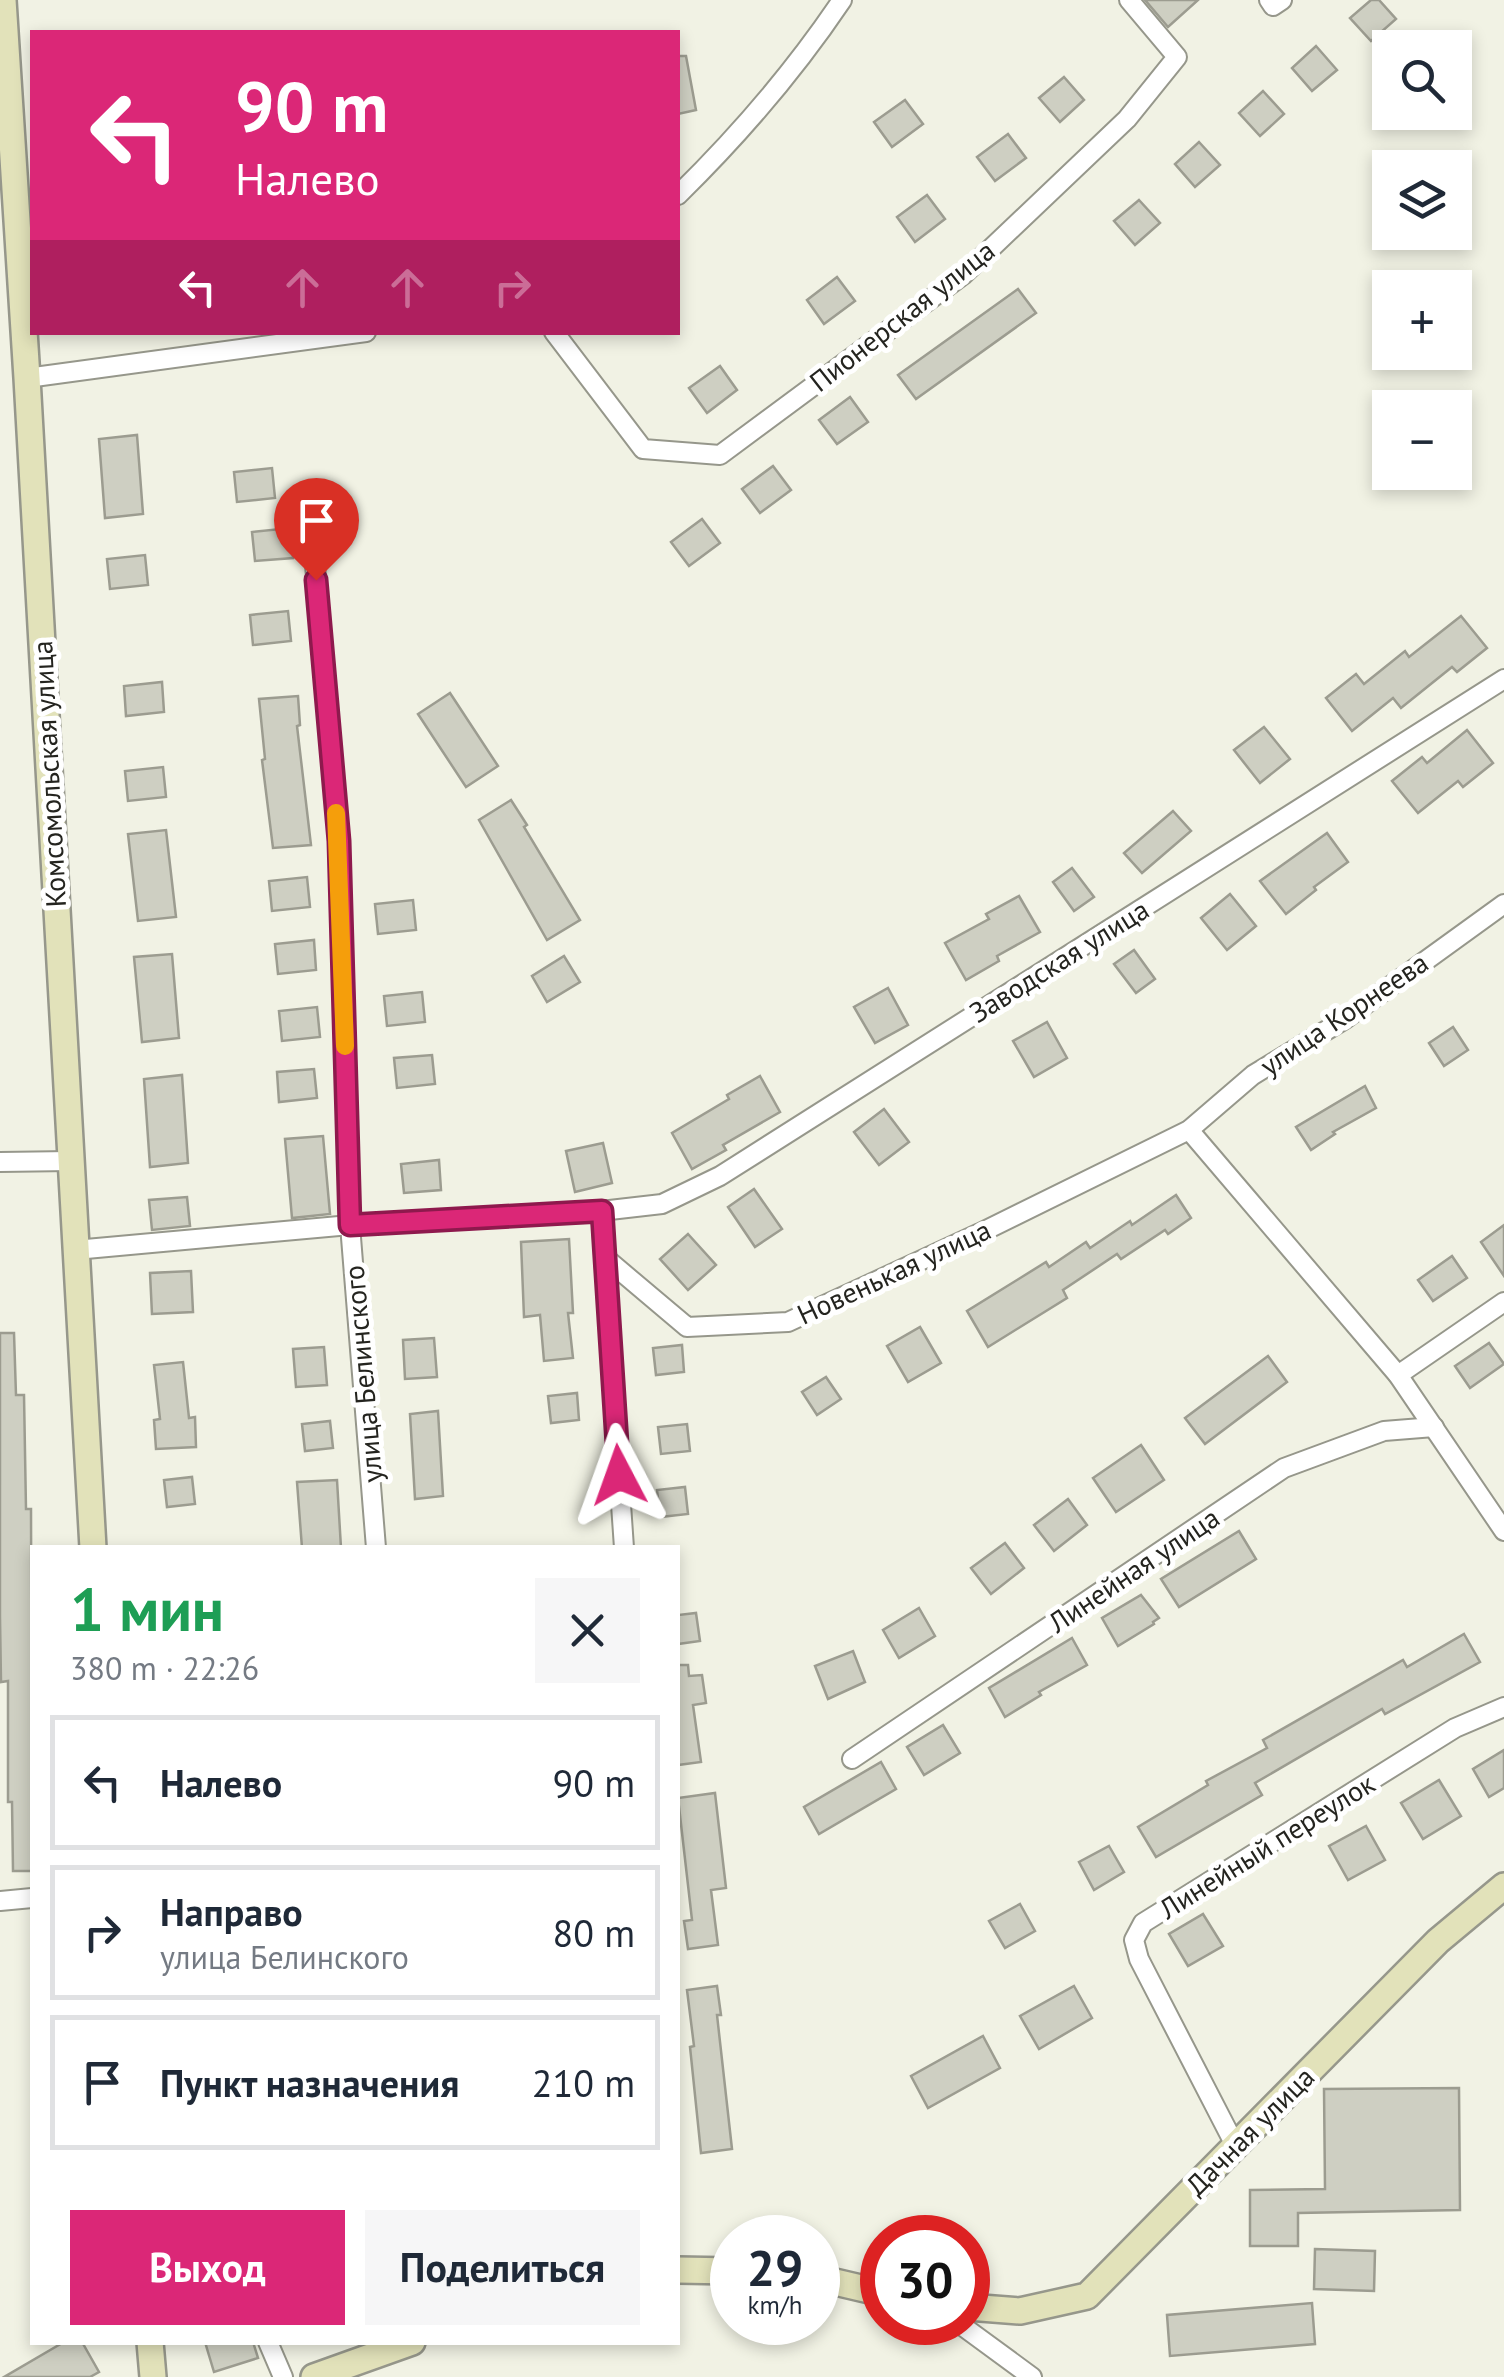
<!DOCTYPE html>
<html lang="ru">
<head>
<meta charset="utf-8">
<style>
  body { margin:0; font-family:"PT Sans",sans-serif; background:#f6f6f7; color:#1f2937; height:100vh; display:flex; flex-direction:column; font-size:38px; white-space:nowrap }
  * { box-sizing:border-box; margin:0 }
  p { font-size:32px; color:#747a83 }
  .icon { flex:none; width:55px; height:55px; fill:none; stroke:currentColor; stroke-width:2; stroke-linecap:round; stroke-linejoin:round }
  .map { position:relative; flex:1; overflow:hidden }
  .sheet { position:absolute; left:30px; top:1545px; width:650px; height:800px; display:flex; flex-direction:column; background:#fff; border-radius:0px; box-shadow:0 5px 15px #0003 }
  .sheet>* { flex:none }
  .top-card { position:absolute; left:30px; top:30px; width:650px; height:305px; border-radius:0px; box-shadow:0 5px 15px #0003; background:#db2777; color:#fff; overflow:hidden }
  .tools { position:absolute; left:1372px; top:30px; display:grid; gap:20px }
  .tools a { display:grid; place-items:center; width:100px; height:100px; border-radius:0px; background:#fff; box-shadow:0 5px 15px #0003; font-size:50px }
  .speed { position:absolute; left:710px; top:2215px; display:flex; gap:20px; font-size:50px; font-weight:700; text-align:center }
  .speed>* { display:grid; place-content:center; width:130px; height:130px; border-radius:50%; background:#fff; box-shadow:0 5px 15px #0003; line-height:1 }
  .speed small { font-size:25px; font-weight:400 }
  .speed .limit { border:15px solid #d22; background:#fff; color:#111 }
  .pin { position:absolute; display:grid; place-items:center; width:85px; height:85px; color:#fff; margin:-102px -42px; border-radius:50% 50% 50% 0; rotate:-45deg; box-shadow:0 0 10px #0007 }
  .pin .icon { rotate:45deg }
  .me { position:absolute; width:110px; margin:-55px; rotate:356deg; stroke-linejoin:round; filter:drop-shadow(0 0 8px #0008) }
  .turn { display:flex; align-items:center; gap:35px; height:210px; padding:0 40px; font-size:45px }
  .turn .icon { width:130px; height:130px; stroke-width:2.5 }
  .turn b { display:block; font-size:70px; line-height:85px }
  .lanes { display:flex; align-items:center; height:95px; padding:0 40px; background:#0003; justify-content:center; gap:50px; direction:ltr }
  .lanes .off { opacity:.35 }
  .round { display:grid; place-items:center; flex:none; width:105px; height:105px; border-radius:0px; background:#f6f6f7 }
  .head { display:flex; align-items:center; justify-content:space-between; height:170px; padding:0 40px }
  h1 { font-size:60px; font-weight:700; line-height:75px; color:#1e9e55 }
  .action { display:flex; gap:20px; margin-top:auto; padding:20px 40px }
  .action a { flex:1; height:115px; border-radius:0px; background:#db2777; color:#fff; font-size:40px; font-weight:700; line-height:115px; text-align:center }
  .action a+a { background:#f6f6f7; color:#1f2937 }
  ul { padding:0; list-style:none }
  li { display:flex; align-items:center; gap:30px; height:135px; margin:0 20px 15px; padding:0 20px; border:5px solid #e0e1e3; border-radius:0px }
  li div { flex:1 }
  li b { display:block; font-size:38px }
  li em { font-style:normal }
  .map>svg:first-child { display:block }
  .building { fill:#cecfc2; stroke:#9c9c90; stroke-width:2.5 }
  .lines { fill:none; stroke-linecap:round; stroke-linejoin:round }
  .street-casing { stroke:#96978b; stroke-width:22 }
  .secondary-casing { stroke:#96978b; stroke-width:30 }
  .street { stroke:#fff; stroke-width:18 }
  .secondary { stroke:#e2e2ba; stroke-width:25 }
  .route-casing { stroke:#8e194d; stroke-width:25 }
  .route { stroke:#db2777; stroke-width:18 }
  .slow { stroke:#f59e0b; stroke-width:18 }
  .labels { text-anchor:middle; stroke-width:10; stroke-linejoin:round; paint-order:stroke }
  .street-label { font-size:28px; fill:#24241f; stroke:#fff }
</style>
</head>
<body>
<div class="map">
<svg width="1504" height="2377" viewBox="0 0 1504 2377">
  <rect width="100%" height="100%" fill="#f1f2e4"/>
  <g class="building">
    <polygon points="1145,0 1198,0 1168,27"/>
    <polygon points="1371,0 1379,0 1396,19 1371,41 1350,18"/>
    <polygon points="1316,46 1337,70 1312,91 1292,68"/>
    <polygon points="678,56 686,56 696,110 678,114"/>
    <polygon points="1064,77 1084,100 1060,122 1039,98"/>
    <polygon points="1263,91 1284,114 1260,136 1239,113"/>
    <polygon points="905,100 923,124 892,147 874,122"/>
    <polygon points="1008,134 1026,158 995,181 977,157"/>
    <polygon points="1199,142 1220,165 1195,187 1175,164"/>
    <polygon points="927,195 945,219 915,242 897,217"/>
    <polygon points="1139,200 1160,223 1135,245 1114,221"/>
    <polygon points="837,277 855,301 824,324 807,300"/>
    <polygon points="1018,289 1036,313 916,399 898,375"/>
    <polygon points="720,366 737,390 707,413 689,388"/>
    <polygon points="850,397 868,422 837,444 819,420"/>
    <polygon points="137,435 143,514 105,518 99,439"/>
    <polygon points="773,466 791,490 760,513 742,489"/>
    <polygon points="272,468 275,498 237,502 234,472"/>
    <polygon points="702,519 720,543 689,566 671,542"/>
    <polygon points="290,528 293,558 255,561 252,532"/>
    <polygon points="145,555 148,585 110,589 107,559"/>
    <polygon points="288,611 291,641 253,645 250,615"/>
    <polygon points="1461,616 1487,648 1457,672 1452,667 1401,708 1393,698 1352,731 1326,698 1356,674 1364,684 1405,651 1409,657"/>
    <polygon points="162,682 164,712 126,716 124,686"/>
    <polygon points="450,693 498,766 466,787 418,714"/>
    <polygon points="298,696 300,725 297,726 311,845 273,848 262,760 265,759 259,699"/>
    <polygon points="1264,727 1290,759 1260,783 1234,750"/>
    <polygon points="1467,730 1493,763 1463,787 1458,781 1418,813 1392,781 1422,757 1427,763"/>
    <polygon points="163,767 166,797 128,801 125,771"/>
    <polygon points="511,800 527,825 524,827 580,920 547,940 479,820"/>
    <polygon points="1173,811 1191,831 1142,873 1124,853"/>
    <polygon points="166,830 176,917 138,921 128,834"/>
    <polygon points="1327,833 1348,862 1314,887 1316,890 1286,914 1260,881"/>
    <polygon points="1072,868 1094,897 1074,911 1053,882"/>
    <polygon points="307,877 310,907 272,911 269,881"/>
    <polygon points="1230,894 1256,926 1227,950 1201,918"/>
    <polygon points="1019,896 1040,932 997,956 999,961 966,980 945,943 989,919 986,914"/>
    <polygon points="413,900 416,930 378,934 375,904"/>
    <polygon points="314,940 316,970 278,974 275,944"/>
    <polygon points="1134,950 1155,979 1136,993 1114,964"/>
    <polygon points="172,954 179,1038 142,1042 134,957"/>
    <polygon points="564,956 580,982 547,1002 532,976"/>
    <polygon points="888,988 908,1025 875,1043 854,1007"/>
    <polygon points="422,992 425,1022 387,1026 384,996"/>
    <polygon points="317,1007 320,1037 282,1041 279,1011"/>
    <polygon points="1047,1022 1067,1058 1034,1077 1013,1041"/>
    <polygon points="1453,1027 1468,1050 1444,1066 1429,1043"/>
    <polygon points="432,1055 435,1084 397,1088 394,1058"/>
    <polygon points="314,1069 317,1098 279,1102 277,1072"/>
    <polygon points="182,1075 188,1163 150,1167 144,1079"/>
    <polygon points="760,1076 780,1112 723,1145 726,1150 692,1169 672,1133 729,1099 727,1095"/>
    <polygon points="1365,1086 1376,1108 1333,1132 1335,1134 1311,1150 1296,1127"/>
    <polygon points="884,1109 909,1142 879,1165 854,1132"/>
    <polygon points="323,1136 330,1214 292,1218 285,1139"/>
    <polygon points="603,1143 612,1183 575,1192 566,1151"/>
    <polygon points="439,1160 441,1190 404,1193 401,1164"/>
    <polygon points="754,1189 782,1229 755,1247 728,1207"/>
    <polygon points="1176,1195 1191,1218 1168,1234 1165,1230 1121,1259 1117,1254 1063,1290 1067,1298 988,1347 967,1311 1046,1262 1049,1267 1086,1242 1090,1248 1130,1221 1132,1225"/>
    <polygon points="187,1197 190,1226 152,1230 149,1200"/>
    <polygon points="1504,1225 1504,1276 1481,1242"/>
    <polygon points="688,1234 716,1265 688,1290 660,1259"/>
    <polygon points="569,1239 573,1313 568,1313 573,1358 544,1361 540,1315 524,1317 521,1242"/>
    <polygon points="1452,1256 1467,1278 1433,1301 1418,1280"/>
    <polygon points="191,1271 193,1312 152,1314 150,1273"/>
    <polygon points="920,1327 941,1363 908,1382 887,1346"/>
    <polygon points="0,1333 14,1333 16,1395 24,1395 26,1509 31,1509 32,1871 13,1871 12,1802 8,1802 8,1681 1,1682 0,1617"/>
    <polygon points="434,1338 437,1377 405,1379 403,1340"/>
    <polygon points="1489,1343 1504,1364 1470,1388 1455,1366"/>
    <polygon points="682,1345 684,1372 656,1375 653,1348"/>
    <polygon points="324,1347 327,1385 296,1387 293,1349"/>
    <polygon points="1268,1356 1287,1382 1205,1444 1185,1418"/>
    <polygon points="183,1362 189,1418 195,1417 196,1447 156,1449 154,1420 160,1419 154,1365"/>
    <polygon points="826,1377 841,1399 817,1415 802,1392"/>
    <polygon points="577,1393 579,1420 551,1423 548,1396"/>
    <polygon points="438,1411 443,1496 415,1499 410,1414"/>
    <polygon points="330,1421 333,1448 305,1451 302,1424"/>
    <polygon points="687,1424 690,1451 661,1454 658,1427"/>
    <polygon points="1141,1445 1164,1480 1116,1512 1093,1478"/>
    <polygon points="192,1477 195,1504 167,1507 164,1480"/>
    <polygon points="337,1480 341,1548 302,1548 297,1482"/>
    <polygon points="685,1487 688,1514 660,1517 657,1490"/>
    <polygon points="1068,1499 1087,1525 1054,1551 1034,1525"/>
    <polygon points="1239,1531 1256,1559 1179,1607 1161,1579"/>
    <polygon points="1005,1543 1024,1568 991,1594 971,1568"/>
    <polygon points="1141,1595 1159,1618 1153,1622 1154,1624 1118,1646 1102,1618"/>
    <polygon points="919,1608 935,1636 899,1658 883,1630"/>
    <polygon points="696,1613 700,1641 678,1644 678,1615"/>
    <polygon points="1464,1634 1480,1662 1385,1714 1382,1709 1255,1783 1262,1795 1156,1857 1138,1827 1208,1785 1206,1781 1267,1748 1263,1740 1403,1660 1407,1667"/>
    <polygon points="1072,1638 1087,1665 1039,1692 1041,1695 1005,1717 989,1688"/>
    <polygon points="853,1651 865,1682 828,1699 815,1666"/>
    <polygon points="678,1665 688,1665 689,1676 702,1675 706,1703 693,1705 701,1762 678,1765"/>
    <polygon points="943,1725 960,1753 924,1775 907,1747"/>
    <polygon points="1504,1750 1504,1788 1489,1797 1473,1769"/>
    <polygon points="881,1762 896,1789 819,1834 804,1807"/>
    <polygon points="1439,1780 1461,1816 1423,1839 1401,1803"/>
    <polygon points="715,1793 726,1888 711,1890 718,1945 688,1949 684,1921 692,1920 678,1798"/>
    <polygon points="1366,1826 1385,1860 1348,1880 1329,1846"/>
    <polygon points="1109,1846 1124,1872 1094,1890 1079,1862"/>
    <polygon points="1020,1904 1035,1931 1005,1948 989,1921"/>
    <polygon points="1203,1914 1223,1946 1188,1966 1169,1934"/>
    <polygon points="717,1986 721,2015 717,2015 732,2149 701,2153 690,2047 694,2046 687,1990"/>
    <polygon points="1074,1986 1092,2018 1039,2049 1020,2016"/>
    <polygon points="983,2036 1000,2068 928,2108 911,2076"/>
    <polygon points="1459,2088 1460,2210 1298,2213 1298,2246 1250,2246 1250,2190 1325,2189 1324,2089"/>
    <polygon points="1315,2249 1375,2251 1374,2291 1314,2289"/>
    <polygon points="1312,2303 1315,2344 1170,2356 1167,2315"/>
    <polygon points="64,2342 82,2342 99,2372 90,2377 4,2377"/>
    <polygon points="205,2342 253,2342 258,2358 214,2372"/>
  </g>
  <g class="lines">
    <g class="street-casing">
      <g id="street">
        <polyline points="1269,0 1273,6 1282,0"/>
        <path d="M678 195C738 136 795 70 842 0"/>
        <polyline points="554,332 643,449 720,455 963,275 1127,119 1177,57 1129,0"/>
        <polyline points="27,378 366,332"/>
        <polyline points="313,542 339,841 350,1225 376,1548"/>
        <polyline points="1189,1130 1398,1375 1504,1531"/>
        <polyline points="0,1162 70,1161"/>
        <polyline points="601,1211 624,1548"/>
        <polyline points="75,1250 350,1225 601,1211 662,1204 720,1176 1504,679"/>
        <polyline points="604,1257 687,1327 788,1322 980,1233 1189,1130 1253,1075 1345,1019 1504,904"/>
        <polyline points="1398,1375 1504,1302"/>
        <polyline points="852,1759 1284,1468 1384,1431 1434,1427"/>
        <polyline points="0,1901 32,1898"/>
        <polyline points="1235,2145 1139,1959 1134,1940 1143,1923 1455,1728 1504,1707"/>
        <polyline points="957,2322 1032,2377"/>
        <polyline points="268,2342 283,2377"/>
      </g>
    </g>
    <g class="secondary-casing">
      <g id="secondary">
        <polyline points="3,0 27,378 93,1548"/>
        <polyline points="678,2270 732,2271"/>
        <polyline points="818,2278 882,2293"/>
        <polyline points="968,2307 1020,2311 1087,2296 1438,1941 1504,1886"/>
        <polyline points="150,2342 153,2377"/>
        <polyline points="314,2377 412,2342"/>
      </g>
    </g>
    <use href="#street" class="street"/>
    <use href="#secondary" class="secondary"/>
  </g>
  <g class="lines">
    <g class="route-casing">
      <polyline id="route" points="316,580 339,841 350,1225 602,1211 619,1475"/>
    </g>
    <use href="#route" class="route"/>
    <polyline class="slow" points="336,813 345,1046"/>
  </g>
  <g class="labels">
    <g class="street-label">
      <text transform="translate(902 316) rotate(-38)" y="10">Пионерская улица</text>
      <text transform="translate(49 774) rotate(-93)" y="10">Комсомольская улица</text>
      <text transform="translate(1059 961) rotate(-32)" y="10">Заводская улица</text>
      <text transform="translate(1344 1014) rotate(-34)" y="10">улица Корнеева</text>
      <text transform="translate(894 1272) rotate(-25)" y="10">Новенькая улица</text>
      <text transform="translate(363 1374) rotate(-95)" y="10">улица Белинского</text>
      <text transform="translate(1134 1570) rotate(-34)" y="10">Линейная улица</text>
      <text transform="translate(1267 1846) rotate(-32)" y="10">Линейный переулок</text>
      <text transform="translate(1250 2131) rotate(-45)" y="10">Дачная улица</text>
    </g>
  </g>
</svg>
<div class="tools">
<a><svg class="icon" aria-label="search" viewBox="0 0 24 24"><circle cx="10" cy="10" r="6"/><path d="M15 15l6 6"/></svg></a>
<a><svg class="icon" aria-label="layers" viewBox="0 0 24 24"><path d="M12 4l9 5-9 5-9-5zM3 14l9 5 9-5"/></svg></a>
<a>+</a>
<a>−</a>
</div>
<div class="speed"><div>29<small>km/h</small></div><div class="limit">30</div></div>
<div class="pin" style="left:316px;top:580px;background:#d93025"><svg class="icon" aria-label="arrive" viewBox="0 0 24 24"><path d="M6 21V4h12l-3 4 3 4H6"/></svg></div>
<svg class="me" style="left:619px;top:1475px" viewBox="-20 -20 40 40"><path d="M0-17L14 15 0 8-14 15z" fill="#db2777" stroke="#fff" stroke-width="4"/></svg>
<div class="top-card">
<div class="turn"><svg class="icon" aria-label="left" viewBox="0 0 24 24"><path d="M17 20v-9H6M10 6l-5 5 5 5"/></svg><div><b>90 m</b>Налево</div></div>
<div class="lanes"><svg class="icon" aria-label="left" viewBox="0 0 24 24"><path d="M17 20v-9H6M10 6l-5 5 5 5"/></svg><svg class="icon off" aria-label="ahead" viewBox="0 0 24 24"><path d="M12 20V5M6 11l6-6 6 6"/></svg><svg class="icon off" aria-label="ahead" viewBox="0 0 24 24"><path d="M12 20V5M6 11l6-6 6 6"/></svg><svg class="icon off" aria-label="right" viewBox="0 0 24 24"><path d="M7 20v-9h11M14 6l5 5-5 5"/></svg></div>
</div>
<section class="sheet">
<div class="head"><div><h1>1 мин</h1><p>380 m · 22:26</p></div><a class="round"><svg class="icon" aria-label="close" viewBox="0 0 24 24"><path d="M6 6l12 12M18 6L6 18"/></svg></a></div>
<ul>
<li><svg class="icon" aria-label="left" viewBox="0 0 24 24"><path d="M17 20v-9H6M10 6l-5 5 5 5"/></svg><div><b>Налево</b></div><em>90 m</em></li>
<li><svg class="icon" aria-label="right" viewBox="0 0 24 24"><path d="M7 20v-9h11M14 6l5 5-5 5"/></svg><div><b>Направо</b><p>улица Белинского</p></div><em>80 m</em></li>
<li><svg class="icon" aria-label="arrive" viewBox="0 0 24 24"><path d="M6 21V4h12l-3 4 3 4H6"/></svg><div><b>Пункт назначения</b></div><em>210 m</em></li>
</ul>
<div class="action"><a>Выход</a><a>Поделиться</a></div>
</section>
</div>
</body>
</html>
